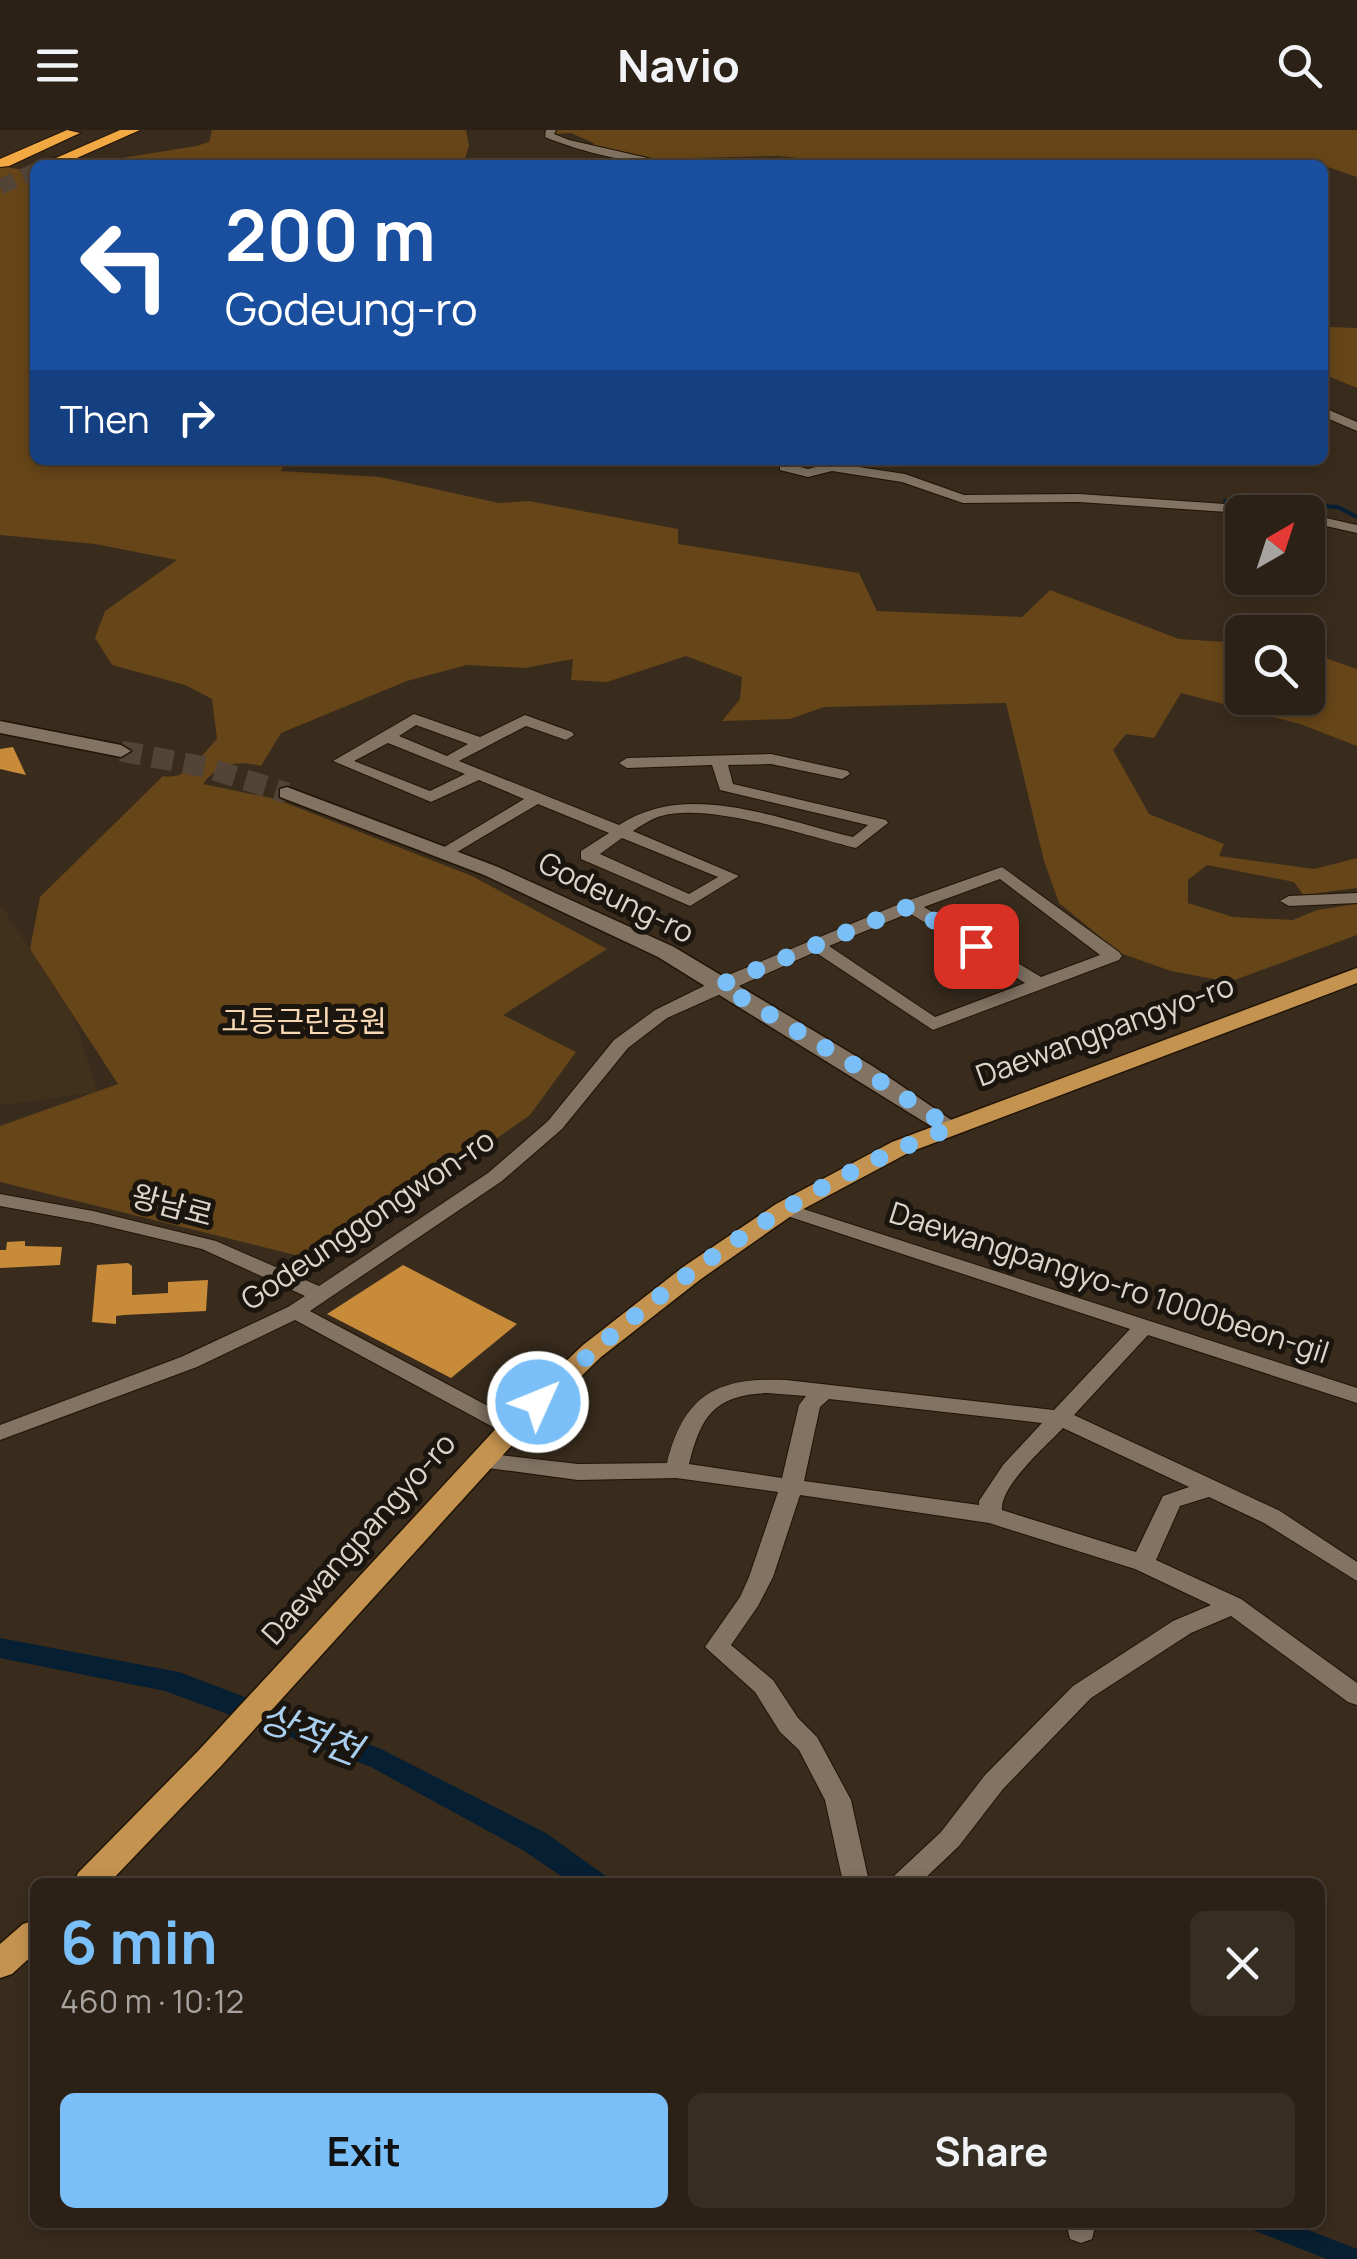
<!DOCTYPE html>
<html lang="en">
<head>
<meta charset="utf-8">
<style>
  body { margin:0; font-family:Manrope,"Noto Sans KR",sans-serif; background:#372e23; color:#f1f3f6; height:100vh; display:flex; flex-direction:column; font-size:38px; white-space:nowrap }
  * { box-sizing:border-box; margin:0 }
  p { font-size:32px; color:#a6a3a1 }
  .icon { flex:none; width:55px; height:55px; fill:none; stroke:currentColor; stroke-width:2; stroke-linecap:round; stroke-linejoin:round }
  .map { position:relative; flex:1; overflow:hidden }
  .drawer { position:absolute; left:30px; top:1748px; width:1295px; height:350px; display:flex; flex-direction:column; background:#2b2116; border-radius:15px; box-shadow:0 5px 15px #0003,0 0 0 2px #473e35 }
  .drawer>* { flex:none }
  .banner { position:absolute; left:30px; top:30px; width:1298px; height:305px; border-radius:15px; box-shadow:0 5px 15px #0003,0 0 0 2px #473e35; background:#1a4fa0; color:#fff; overflow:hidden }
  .needle { width:65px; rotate:39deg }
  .fabs { position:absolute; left:1225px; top:365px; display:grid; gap:20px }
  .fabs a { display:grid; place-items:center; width:100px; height:100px; border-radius:15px; background:#2b2116; box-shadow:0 5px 15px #0003,0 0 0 2px #473e35; font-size:50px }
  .pin { position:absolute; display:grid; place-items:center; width:85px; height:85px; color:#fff; margin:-42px; border-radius:20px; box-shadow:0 5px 15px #0006 }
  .me { position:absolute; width:110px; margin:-55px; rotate:46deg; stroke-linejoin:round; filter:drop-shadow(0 0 8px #0008) }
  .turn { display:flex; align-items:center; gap:35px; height:210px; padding:0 30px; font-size:45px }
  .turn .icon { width:130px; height:130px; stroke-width:2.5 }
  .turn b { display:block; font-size:70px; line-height:85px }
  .then { display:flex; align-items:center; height:95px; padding:0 30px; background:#0003; gap:20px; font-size:38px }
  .round { display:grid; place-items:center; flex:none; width:105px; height:105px; border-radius:15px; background:#372e23 }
  .summary { display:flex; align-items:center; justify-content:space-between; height:170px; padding:0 30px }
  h1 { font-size:60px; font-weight:700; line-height:75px; color:#7abff8 }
  .action { display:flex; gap:20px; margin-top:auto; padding:20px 30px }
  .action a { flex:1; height:115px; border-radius:15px; background:#7abff8; color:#111; font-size:40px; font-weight:700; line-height:115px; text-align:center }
  .action a+a { background:#372e23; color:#f1f3f6 }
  header { display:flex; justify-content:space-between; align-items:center; height:130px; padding:0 30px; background:#2b2116; font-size:45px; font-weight:700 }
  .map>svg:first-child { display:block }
  .built { fill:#41301b }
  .green { fill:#664518 }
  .water { fill:#061f32 }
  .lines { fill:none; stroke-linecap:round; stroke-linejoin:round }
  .stream { stroke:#061f32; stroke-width:4 }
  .building { fill:#c78b3a }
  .secondary-tunnel { stroke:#524537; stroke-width:21; stroke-dasharray:21 11; stroke-linecap:butt }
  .highway-tunnel { stroke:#524537; stroke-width:16; stroke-dasharray:16 9; stroke-linecap:butt }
  .street-casing { stroke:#201406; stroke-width:2 }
  .secondary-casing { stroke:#201406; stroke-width:3 }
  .primary-casing { stroke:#201406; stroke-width:3 }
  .highway-casing { stroke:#201406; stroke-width:2 }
  .street { fill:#827362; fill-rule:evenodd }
  .secondary { fill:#827362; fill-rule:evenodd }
  .primary { fill:#c59350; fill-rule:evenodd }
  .highway { fill:#f2a944; fill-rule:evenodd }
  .route { stroke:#7abff8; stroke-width:18; stroke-dasharray:0 32.4 }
  .labels { text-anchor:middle; stroke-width:10; stroke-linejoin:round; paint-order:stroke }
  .street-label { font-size:30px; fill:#ddd5cc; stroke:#1b150f }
  .park-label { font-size:30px; fill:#f9d9b4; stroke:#1b150f }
  .near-water-label { font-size:38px; font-style:italic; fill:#a9ceee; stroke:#1b150f }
</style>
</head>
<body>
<header><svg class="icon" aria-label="menu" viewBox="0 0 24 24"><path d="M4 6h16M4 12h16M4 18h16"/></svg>Navio<svg class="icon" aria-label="search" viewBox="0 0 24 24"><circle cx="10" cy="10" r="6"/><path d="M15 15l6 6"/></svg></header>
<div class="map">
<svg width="1357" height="2129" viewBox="0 0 1357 2129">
  <rect width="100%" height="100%" fill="#392c1d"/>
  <polygon class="built" points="3,778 73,886 98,962 0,975 0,779"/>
  <g class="green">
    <polygon points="212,0 466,0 469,16 463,35 79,35 196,16 209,12"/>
    <polygon points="545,0 1357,0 1357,47 1322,35 831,35 832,31 777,26 649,29 588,20 594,13 571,3 552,4"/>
    <path d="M0 36 35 42V330H306L286 332 281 341 380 347 499 373 529 371 678 399V414L859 443 877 481 1022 487 1050 460 1179 509 1242 513V568H1308V522L1357 539V616L1300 594 1181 563 1154 608 1126 604 1113 620 1149 684 1224 714 1219 726 1314 739 1357 728V758L1303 765 1294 752 1207 735 1188 750V773L1233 787 1293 790 1317 780 1357 774V805L1229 852 1171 841 1120 823 1059 773 1044 731 1006 573 824 577 790 589 722 591 740 569 742 547 686 526 607 552 571 550 573 529 525 538 467 535 407 551 281 603 261 636C237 630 218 633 203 654L276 669 472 746 607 819 503 885 576 922 530 985 334 1122 299 1126 0 1052V996L118 954 30 819 40 767 163 646C188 651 202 624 217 609L212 569 185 555 112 535 95 508 105 481 177 430 95 414 0 405Z"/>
    <polygon points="1327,197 1357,198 1357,258 1323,244 1323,205"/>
  </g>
  <g class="water">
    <polygon points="0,1508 179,1542 381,1619 546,1703 614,1752 570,1752 521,1719 371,1637 165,1561 0,1528"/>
    <polygon points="1235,2093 1290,2093 1357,2119 1357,2129 1327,2129"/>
  </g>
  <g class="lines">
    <polyline class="stream" points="1225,371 1338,377 1357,387"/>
  </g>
  <g class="building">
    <polygon points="13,617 26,645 0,639 0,619"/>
    <polygon points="25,1111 25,1116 62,1117 60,1135 0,1138 0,1120 6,1120 7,1112"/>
    <polygon points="128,1133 132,1136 132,1165 168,1163 168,1152 208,1150 206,1181 124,1185 116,1186 116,1194 92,1192 97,1135"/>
    <polygon points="403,1135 517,1194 451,1248 327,1184"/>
  </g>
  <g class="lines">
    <polyline class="secondary-tunnel" points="121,621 205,637 287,663"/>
    <polyline class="highway-tunnel" points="0,57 35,41"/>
    <g class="street-casing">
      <g id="street">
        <path d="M546 0H556L554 4 569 10 678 35C636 35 584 23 545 7Z"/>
        <polygon points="1322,277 1357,292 1357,301 1322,286"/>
        <polygon points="780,330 794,330 792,335 808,339 832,333 905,344 964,365 1079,364 1284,378 1291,382 1242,383 1079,372 963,373 902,352 832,341 808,347 780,340"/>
        <polygon points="1308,384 1357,395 1357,403 1308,392"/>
        <path d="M414 584 480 607 525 585 572 602 574 605 566 610 526 596 459 631 619 695C688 649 780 690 853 707L868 695 720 660 712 635 627 638 619 633 627 628 771 624 848 641 850 644 842 649 771 634 728 635 733 654 886 690 888 693 856 718C807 706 709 672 661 686 651 689 642 695 633 701L739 746 690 776 581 729V721L609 703 538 674 447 728 439 723 441 719 524 669 479 650 431 672 333 631ZM416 595 468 614 447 626 399 606ZM388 613 465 644 430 661 354 631ZM622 708 718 747 689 764 600 724Z"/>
        <path d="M1002 737 1119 822 1122 826 1119 830 933 900 815 822 667 888 628 918 562 999 502 1051 310 1181 520 1293 523 1298 520 1303H504L295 1190 197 1237 0 1310V1295L181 1227 288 1177 305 1166 202 1119 93 1093 0 1076V1064L93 1081 216 1111 319 1156 488 1043 548 991 614 910 655 880 714 851 904 772ZM1000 749 1100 825 1041 847 924 777ZM909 783 1025 853 935 887 829 816Z"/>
        <polygon points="1357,763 1357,773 1289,776 1280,771 1289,766"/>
        <path d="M785 1073 1357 1258V1273L1148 1205 1074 1285 1280 1381 1357 1432V1451L1264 1393 1209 1367 1180 1376 1156 1430 1241 1469 1357 1553V1575L1348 1572 1231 1486 1191 1503 1091 1568 1003 1659 959 1716 921 1752H891L895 1745 941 1702 985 1645 1073 1556 1173 1491 1211 1475 1135 1439 989 1393 800 1365 773 1447 758 1476 731 1515 773 1550 798 1588 817 1607 851 1670 869 1752H843L825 1670 799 1620 780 1602 755 1562 705 1517 740 1467 749 1447 778 1362 676 1348 578 1350 481 1337 473 1335 470 1330 473 1325 481 1323 578 1334 667 1333C684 1264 718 1247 786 1250L1054 1280 1130 1199 778 1083 775 1079ZM767 1263 806 1266 799 1275 782 1348 689 1334C701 1285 715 1265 767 1263ZM829 1269 1042 1293 1003 1335 979 1371V1375L804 1351 820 1277ZM1063 1298 1189 1357 1163 1366 1136 1422 1002 1380C1000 1356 1046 1316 1063 1298Z"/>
        <polygon points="1066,2092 1096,2092 1092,2109 1081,2113 1070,2109"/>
      </g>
    </g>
    <g class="secondary-casing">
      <g id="secondary">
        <polygon points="0,591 121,615 131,621 121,627 0,603"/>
        <polygon points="287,657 498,737 674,817 874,937 963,998 951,1005 942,1003 658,827 484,745 280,667 280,659"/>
      </g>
    </g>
    <g class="primary-casing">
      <g id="primary">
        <polygon points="1357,838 1357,853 910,1022 794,1084 701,1149 601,1227 522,1304 221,1636 110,1752 74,1752 78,1743 199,1620 502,1292 583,1215 683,1137 776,1074 892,1012"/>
        <polygon points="35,1790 35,1823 12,1844 0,1848 0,1814 23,1794"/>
      </g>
    </g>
    <g class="highway-casing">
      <g id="highway">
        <polygon points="67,0 80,3 9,36 0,37 0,29"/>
        <polygon points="120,0 140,0 61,35 40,35"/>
      </g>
    </g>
    <use href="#street" class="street"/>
    <use href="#secondary" class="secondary"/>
    <use href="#primary" class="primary"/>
    <use href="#highway" class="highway"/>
  </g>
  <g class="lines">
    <path class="route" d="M538 1272C656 1159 797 1055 951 998L866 942 720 855 910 776 976 816"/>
  </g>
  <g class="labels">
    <g class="street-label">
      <text transform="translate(616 768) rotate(26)" y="10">Godeung-ro</text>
      <text transform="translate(1105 901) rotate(-20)" y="10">Daewangpangyo-ro</text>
      <text transform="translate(172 1076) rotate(15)" y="10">왕남로</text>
      <text transform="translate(368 1090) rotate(-34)" y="10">Godeunggongwon-ro</text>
      <text transform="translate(1109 1153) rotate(18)" y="10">Daewangpangyo-ro 1000beon-gil</text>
      <text transform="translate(359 1409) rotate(-48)" y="10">Daewangpangyo-ro</text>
    </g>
    <g class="park-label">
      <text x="304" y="902">고등근린공원</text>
    </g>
    <g class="near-water-label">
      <text transform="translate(310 1604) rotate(21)" y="13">상적천</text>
    </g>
  </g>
</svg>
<div class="fabs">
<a><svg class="needle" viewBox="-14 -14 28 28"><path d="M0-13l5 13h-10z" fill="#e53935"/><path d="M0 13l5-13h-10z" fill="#a6a3a1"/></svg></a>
<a><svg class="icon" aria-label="search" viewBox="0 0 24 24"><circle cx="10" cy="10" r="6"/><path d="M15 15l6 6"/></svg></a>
</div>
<div class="pin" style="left:976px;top:816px;background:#d93025"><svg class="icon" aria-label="arrive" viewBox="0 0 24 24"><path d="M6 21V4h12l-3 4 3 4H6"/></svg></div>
<svg class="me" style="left:538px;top:1272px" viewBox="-20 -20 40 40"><circle r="17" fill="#7abff8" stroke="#fff" stroke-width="3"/><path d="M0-11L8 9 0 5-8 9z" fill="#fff"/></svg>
<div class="banner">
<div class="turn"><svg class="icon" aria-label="left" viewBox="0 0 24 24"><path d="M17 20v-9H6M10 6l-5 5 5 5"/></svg><div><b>200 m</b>Godeung-ro</div></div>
<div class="then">Then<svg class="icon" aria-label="right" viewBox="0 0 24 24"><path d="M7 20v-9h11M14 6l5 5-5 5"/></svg></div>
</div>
<section class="drawer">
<div class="summary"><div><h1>6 min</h1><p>460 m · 10:12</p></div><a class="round"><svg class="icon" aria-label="close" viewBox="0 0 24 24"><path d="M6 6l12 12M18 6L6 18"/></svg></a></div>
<div class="action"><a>Exit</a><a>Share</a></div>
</section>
</div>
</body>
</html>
